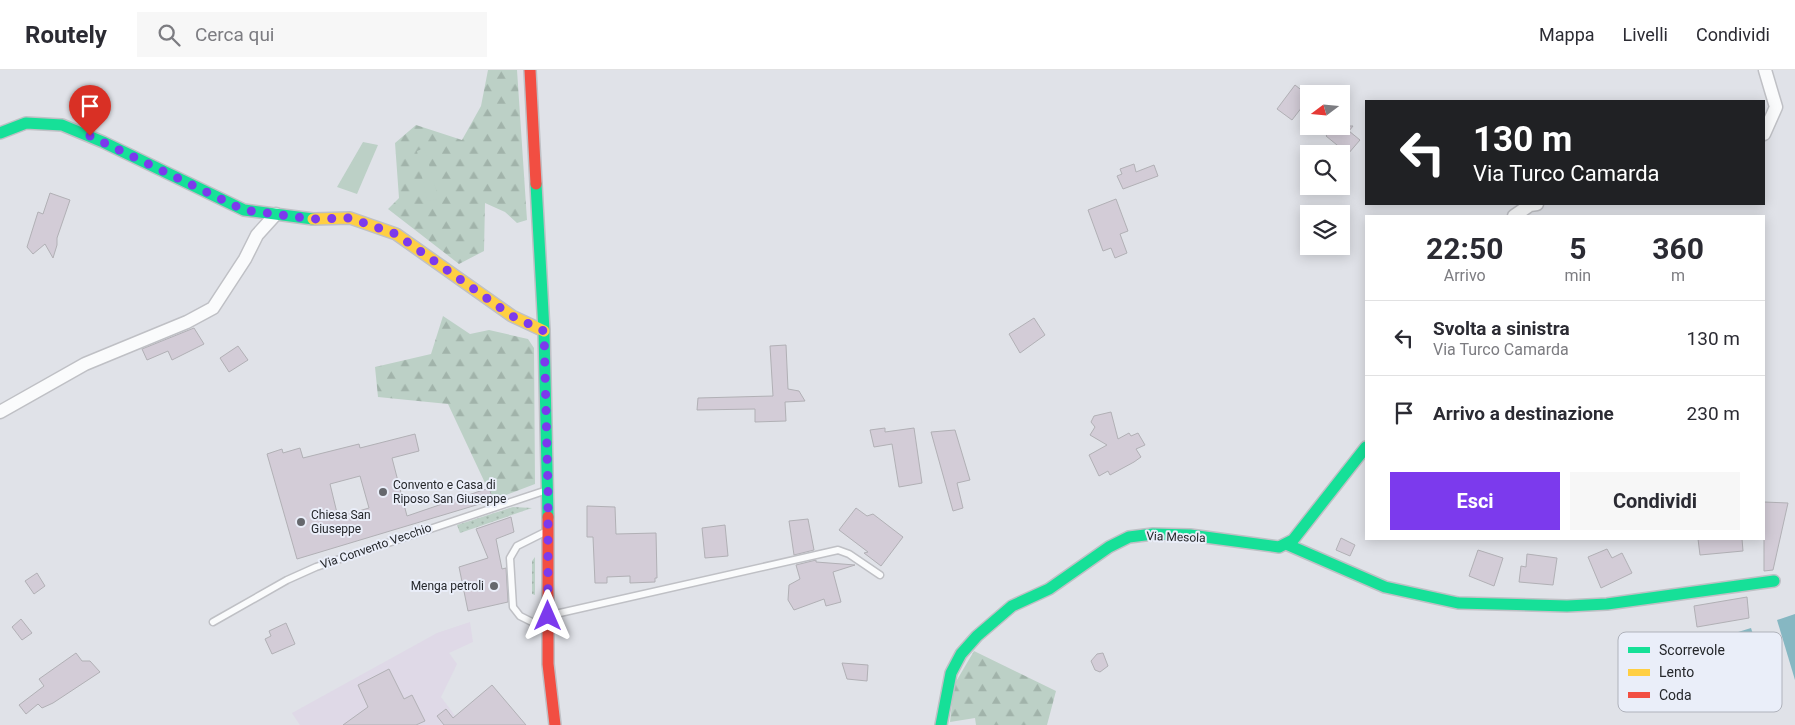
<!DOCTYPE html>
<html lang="it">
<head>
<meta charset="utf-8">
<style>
  body { margin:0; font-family:Roboto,sans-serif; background:#f7f7f7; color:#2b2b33; height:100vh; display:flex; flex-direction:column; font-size:19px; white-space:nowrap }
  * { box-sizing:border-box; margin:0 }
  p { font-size:16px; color:#7c7c81 }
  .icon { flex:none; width:28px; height:28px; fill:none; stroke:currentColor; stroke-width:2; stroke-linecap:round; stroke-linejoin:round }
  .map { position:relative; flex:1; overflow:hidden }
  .panel { position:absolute; left:1365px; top:145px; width:400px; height:325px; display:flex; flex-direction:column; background:#fff; border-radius:0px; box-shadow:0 2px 12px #0003 }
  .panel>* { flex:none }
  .top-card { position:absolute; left:1365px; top:30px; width:400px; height:105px; border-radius:0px; box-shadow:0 2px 12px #0003; background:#202124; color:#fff; overflow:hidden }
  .needle { width:32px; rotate:254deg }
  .buttons { position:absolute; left:1300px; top:15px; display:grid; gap:10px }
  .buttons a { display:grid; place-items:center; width:50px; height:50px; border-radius:0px; background:#fff; box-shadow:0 2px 12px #0003; font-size:25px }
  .pin { position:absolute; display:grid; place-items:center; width:42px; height:42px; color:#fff; margin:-51px -21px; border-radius:50% 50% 50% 0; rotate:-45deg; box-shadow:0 0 5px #0007 }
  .pin .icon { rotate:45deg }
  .me { position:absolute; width:55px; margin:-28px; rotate:0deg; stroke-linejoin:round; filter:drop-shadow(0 0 4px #0008) }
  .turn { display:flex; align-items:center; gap:18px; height:105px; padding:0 25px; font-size:22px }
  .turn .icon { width:65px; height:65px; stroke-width:2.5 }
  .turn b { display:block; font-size:35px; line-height:42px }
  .eta { display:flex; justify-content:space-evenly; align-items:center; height:85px; text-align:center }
  .eta b { font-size:30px; font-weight:700; line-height:35px }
  .primary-button { display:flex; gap:10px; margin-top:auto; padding:10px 25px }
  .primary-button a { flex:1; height:58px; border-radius:0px; background:#7c3aed; color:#fff; font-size:20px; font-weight:700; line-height:58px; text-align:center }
  .primary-button a+a { background:#f7f7f7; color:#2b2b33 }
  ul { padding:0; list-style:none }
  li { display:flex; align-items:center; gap:15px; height:75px; padding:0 25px; border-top:1px solid #e1e1e2 }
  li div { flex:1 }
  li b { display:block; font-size:19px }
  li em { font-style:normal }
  header { display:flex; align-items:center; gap:30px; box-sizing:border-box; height:70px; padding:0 25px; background:#fff; border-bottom:1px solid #e1e1e2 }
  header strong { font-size:24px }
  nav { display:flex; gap:28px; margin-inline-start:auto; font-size:18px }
  .search { width:350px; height:45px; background:#f7f7f7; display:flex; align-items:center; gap:12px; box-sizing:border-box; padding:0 18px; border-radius:0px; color:#7c7c81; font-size:19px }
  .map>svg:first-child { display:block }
  .industrial { fill:#dfd9e7 }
  .grass { fill:url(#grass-dots) }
  .forest { fill:url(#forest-firs) }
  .pitch { fill:#bcd0c6 }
  .water { fill:#86b7c2 }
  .building { fill:#d3ccd7; stroke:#b1b0b5; fill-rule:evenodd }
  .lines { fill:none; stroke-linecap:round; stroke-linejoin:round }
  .lane-casing { stroke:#bfc0c5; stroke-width:9 }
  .street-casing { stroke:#bfc0c5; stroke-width:15 }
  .fast-casing { stroke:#bfc0c5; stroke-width:14 }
  .slow-casing { stroke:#bfc0c5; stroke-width:14 }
  .jam-casing { stroke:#bfc0c5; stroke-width:14 }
  .lane { stroke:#fafbfc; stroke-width:6 }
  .street { stroke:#fafbfc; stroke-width:12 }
  .fast { stroke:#16e098; stroke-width:11 }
  .slow { stroke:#ffcf43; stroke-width:11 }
  .jam { stroke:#f24e42; stroke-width:11 }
  .route { stroke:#7c3aed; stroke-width:9; stroke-dasharray:0 16.2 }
  .poi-dot { fill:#66686d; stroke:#eaeef9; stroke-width:2 }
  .labels { text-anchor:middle; stroke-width:4; stroke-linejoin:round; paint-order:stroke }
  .poi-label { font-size:12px; fill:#25272b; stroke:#eaeef9; text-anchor:start }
  .street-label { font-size:12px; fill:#25272b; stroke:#eaeef9 }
  .key { fill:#eaeef9; stroke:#afb2bb; stroke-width:1 }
  .key-label { font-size:14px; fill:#25272b }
</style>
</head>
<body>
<header>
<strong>Routely</strong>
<div class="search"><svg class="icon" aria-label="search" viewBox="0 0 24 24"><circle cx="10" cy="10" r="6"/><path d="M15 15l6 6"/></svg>Cerca qui</div>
<nav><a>Mappa</a><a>Livelli</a><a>Condividi</a></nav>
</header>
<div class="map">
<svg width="1795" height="655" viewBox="0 0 1795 655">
  <defs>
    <pattern id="grass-dots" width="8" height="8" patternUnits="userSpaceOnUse" patternTransform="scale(1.25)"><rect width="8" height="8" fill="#bcd0c6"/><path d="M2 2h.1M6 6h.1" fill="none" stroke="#a1b3aa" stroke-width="1.8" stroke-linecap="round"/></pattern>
    <pattern id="forest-firs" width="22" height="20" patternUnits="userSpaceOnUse" patternTransform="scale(1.25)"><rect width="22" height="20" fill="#bcd0c6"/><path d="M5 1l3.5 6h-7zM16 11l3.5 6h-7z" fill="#a1b3aa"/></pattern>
  </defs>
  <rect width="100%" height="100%" fill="#e0e2e8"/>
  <polygon class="industrial" points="470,552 473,572 449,583 457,594 441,627 462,655 300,655 292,643 437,563"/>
  <g class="grass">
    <polygon points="513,437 532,438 460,463 457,455"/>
    <polygon points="535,487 535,525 532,524 532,491"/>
  </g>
  <g class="forest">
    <polygon points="488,0 517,0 527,150 517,153 505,142 485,133 484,181 459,194 388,139 399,128 395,73 416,55 462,70 481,36"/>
    <polygon points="443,246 470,264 489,260 528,269 534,278 535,414 493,430 448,334 378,327 375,297 431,284"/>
    <polygon points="974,581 1056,621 1047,655 976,655 975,648 950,652 954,615"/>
  </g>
  <g class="pitch">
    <polygon points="363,72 378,75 357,124 337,117"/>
    <polygon points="424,78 439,129 427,131 417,81"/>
  </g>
  <g class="water">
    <polygon points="1795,544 1795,610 1777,550"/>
    <polygon points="1751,558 1760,586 1732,596 1722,567"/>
  </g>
  <g class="building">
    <polygon points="1295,15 1309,26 1309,28 1292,50 1277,39"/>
    <polygon points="1334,56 1353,56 1349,61 1360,70 1348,84 1326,66"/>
    <polygon points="1134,94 1136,102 1154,95 1158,106 1123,119 1117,106 1122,104 1120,99"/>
    <polygon points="50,123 70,130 57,168 57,175 53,188 45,174 33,184 27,177 38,142 43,144"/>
    <polygon points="1116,129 1128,161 1120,164 1127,183 1115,188 1111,178 1103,181 1088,140"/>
    <polygon points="1034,248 1045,265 1020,283 1009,264"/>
    <polygon points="194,258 204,274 172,290 168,281 147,290 142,279"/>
    <polygon points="786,275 788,319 799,321 805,331 785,332 786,351 755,352 755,339 697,340 698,328 773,326 770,276"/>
    <polygon points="238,276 248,290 229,302 220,288"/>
    <polygon points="1111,342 1118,369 1129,363 1131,366 1138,363 1145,375 1136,379 1141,387 1134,392 1110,405 1108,401 1099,406 1089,385 1107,375 1090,365 1095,357 1091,352 1094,346"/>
    <polygon points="885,358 885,362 914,358 922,413 899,417 892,374 874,377 870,360"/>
    <polygon points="955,360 970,410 957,413 963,438 953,441 931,362"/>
    <path d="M415 364 419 381 392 388 407 446 489 418 493 430 297 489 267 384 282 379 283 383 300 378 303 388 359 374 360 378ZM360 406 369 438 338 447 330 414Z"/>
    <polygon points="1764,432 1788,433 1773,500 1764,501"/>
    <polygon points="587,436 615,437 616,464 656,463 657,508 655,508 655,512 630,513 630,506 607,507 607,513 595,513 593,467 587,467"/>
    <polygon points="856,438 867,446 873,444 903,467 881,496 864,483 868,482 839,460"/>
    <polygon points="511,447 514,462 496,469 502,499 506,498 508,532 468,541 459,497 488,488 476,459"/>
    <polygon points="808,449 814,480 794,485 789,451"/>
    <polygon points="725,455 728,486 705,488 702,458"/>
    <polygon points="1341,468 1355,475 1350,486 1336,480"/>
    <polygon points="1698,469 1742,469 1743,481 1700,485"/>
    <polygon points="1607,479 1612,488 1622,483 1632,503 1601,518 1588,487"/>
    <polygon points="1478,480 1503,488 1494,516 1469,506"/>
    <polygon points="1527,484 1557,488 1553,515 1519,512 1521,496 1526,497"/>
    <polygon points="816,490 816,492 855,495 833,502 841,532 826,536 824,529 794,540 788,530 789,515 800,509 796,495"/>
    <polygon points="37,503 45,516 34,524 25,511"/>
    <polygon points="1747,527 1749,548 1697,557 1694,536"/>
    <polygon points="21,549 32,563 22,570 12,557"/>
    <polygon points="286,553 295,574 272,584 265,569 271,566 269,561"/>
    <polygon points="76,583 82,591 90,591 100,602 53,633 42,638 38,634 26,644 19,635 44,616 39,609"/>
    <polygon points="1103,583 1108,596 1100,602 1095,600 1091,591 1097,584"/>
    <polygon points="842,593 868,595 867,611 847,609"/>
    <polygon points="389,599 404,629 412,625 425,651 416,655 343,655 368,637 358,615"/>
    <polygon points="492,615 526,655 444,655 437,646 446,639 453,648"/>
  </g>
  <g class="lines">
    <g class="lane-casing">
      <g id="lane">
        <polyline points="551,545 838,480 849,484 880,505"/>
        <polyline points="213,552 287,510 316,497 544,421"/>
        <polyline points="544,558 520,546 513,537 510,488 517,476 545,462"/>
      </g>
    </g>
    <g class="street-casing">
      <g id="street">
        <polyline points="1764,64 1776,37 1765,0"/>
        <polyline points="1514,146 1530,135 1537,134"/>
        <polyline points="0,342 85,294 187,252 213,238 245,189 257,165 276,144"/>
      </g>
    </g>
    <g class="fast-casing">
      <g id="fast">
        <polyline points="0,63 26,53 62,55 103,72 244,140 313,149"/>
        <polyline points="536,114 544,261 548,447"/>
        <polyline points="1286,474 1385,517 1458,533 1567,536 1607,534 1774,511"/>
        <polyline points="941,655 951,603 961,584 977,566 1012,536 1049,519 1109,477 1129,467 1153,464 1190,465 1279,477 1293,470 1366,377"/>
      </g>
    </g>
    <g class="slow-casing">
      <polyline id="slow" points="313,149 350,148 396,164 512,246 544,261"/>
    </g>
    <g class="jam-casing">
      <g id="jam">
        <polyline points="530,0 536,114"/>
        <polyline points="548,447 548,594 555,655"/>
      </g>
    </g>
    <use href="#lane" class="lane"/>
    <use href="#street" class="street"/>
    <use href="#fast" class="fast"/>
    <use href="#slow" class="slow"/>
    <use href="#jam" class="jam"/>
  </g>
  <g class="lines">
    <polyline class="route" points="90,66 244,140 312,149 350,148 396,164 512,246 544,261 548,420 548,546"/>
  </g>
  <g class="poi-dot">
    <circle cx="383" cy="422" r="5"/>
    <circle cx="301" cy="452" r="5"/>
    <circle cx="494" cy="516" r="5"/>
  </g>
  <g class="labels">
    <g class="poi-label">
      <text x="393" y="419">Convento e Casa di<tspan x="393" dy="14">Riposo San Giuseppe</tspan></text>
      <text x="311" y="449">Chiesa San<tspan x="311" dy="14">Giuseppe</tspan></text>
      <text x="484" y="520" text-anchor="end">Menga petroli</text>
    </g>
    <g class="street-label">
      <text transform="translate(1176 467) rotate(2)" y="4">Via Mesola</text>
      <text transform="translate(376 476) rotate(-19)" y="4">Via Convento Vecchio</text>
    </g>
  </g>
  <rect x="1618" y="562" width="164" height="80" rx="8" class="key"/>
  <rect x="1628" y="577" width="22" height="6" fill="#16e098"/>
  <rect x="1628" y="599" width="22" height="7" fill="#ffcf43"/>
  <rect x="1628" y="622" width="22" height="6" fill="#f24e42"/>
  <g class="key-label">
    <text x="1659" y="585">Scorrevole</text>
    <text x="1659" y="607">Lento</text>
    <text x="1659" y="630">Coda</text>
  </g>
</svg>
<div class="buttons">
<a><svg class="needle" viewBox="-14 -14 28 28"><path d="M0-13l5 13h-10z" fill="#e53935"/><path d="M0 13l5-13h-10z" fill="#7c7c81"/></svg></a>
<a><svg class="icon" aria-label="search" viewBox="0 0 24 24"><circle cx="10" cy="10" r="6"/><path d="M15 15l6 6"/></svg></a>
<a><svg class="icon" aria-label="layers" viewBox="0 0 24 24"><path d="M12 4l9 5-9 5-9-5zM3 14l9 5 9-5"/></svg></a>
</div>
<div class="pin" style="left:90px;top:66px;background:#d93025"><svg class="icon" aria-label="arrive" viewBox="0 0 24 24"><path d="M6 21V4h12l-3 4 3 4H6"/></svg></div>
<svg class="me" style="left:548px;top:546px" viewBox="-20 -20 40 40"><path d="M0-17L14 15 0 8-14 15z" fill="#7c3aed" stroke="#fff" stroke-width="4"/></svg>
<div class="top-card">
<div class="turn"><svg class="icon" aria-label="left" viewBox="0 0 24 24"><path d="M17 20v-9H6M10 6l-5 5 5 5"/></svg><div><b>130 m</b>Via Turco Camarda</div></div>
</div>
<section class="panel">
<div class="eta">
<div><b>22:50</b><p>Arrivo</p></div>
<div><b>5</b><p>min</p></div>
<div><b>360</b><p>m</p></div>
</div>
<ul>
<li><svg class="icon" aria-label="left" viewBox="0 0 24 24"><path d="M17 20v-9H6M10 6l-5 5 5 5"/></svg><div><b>Svolta a sinistra</b><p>Via Turco Camarda</p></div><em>130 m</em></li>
<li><svg class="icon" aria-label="arrive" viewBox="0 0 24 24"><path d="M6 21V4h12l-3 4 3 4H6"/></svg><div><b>Arrivo a destinazione</b></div><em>230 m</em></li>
</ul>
<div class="primary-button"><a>Esci</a><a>Condividi</a></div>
</section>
</div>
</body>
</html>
